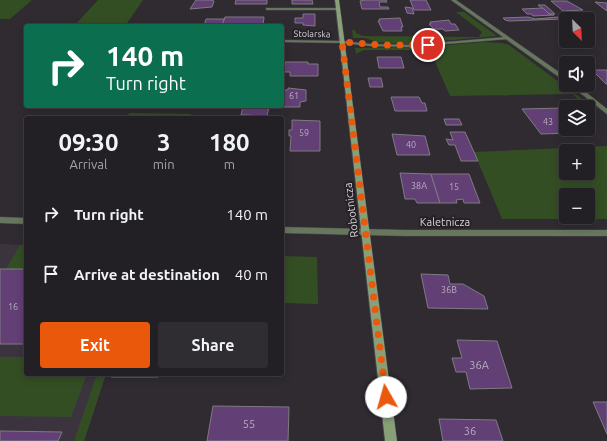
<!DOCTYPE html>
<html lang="en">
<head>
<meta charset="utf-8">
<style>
  body { margin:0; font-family:Ubuntu,sans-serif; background:#2f2d32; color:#f1f3f6; height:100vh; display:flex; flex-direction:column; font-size:15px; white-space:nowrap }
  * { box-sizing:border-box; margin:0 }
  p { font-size:13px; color:#a3a3a7 }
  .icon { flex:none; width:22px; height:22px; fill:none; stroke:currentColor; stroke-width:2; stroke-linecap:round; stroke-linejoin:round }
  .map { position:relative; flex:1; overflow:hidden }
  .drawer { position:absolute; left:24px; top:116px; width:260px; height:260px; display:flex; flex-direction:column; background:#232025; border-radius:4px; box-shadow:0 2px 10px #0003,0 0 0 1px #403e42 }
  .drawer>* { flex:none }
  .hud { position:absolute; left:24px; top:24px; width:260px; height:84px; border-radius:4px; box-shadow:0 2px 10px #0003,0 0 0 1px #403e42; background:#0b6e4f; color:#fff; overflow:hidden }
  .needle { width:26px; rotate:156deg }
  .buttons { position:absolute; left:559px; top:12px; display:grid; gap:8px }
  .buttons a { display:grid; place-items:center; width:36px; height:36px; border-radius:4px; background:#232025; box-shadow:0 2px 10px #0003,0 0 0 1px #403e42; font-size:20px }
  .pin { position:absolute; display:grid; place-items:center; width:34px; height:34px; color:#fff; margin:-17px; border:2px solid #fff; border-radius:50%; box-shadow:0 1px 4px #0007 }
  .me { position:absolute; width:44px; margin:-22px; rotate:353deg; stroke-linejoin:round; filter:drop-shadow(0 0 3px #0008) }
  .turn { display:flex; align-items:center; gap:14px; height:84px; padding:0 16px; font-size:18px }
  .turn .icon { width:52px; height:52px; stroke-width:2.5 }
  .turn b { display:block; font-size:28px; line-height:34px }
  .eta { display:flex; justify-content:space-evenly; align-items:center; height:68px; text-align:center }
  .eta b { font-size:24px; font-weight:700; line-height:28px }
  .action { display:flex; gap:8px; margin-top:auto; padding:8px 16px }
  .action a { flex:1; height:46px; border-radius:4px; background:#ea580c; color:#fff; font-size:16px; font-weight:700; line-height:46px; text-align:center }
  .action a+a { background:#2f2d32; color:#f1f3f6 }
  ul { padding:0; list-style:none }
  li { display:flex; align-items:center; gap:12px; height:60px; padding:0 16px }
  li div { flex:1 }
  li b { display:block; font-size:15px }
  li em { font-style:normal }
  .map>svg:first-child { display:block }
  .built { fill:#3b343f }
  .green { fill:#344e24; fill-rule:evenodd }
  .building { fill:#623f75; stroke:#7f7b82 }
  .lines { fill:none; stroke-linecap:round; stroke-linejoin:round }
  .lane-casing { stroke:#4a464c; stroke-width:1 }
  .street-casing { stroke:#4a464c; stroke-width:1 }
  .secondary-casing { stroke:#4a464c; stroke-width:1 }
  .lane { fill:#66775e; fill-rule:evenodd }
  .street { fill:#66775e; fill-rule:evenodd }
  .secondary { fill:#87a078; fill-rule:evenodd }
  .route { stroke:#ea580c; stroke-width:7; stroke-dasharray:0 12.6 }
  .labels { text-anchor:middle; stroke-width:4; stroke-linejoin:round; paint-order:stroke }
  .far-street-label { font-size:9px; fill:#d6d4d8; stroke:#252127 }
  .number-label { font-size:9px; fill:#b9afbf }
  .street-label { font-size:11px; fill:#d6d4d8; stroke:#252127 }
  .near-number-label { font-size:11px; fill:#b9afbf }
</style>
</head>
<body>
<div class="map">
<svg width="607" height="441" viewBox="0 0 607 441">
  <rect width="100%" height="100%" fill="#2f2b31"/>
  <polygon class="built" points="0,244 26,245 26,374 106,374 84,441 0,441"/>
  <g class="green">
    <polygon points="0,0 32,0 10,19 0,19"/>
    <polygon points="98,0 143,0 125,26 74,26"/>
    <polygon points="456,12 464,12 497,36 407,44 389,43 377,42 365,38 353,38 352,30 355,30 356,33 363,36 479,37 482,32"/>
    <polygon points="484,42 502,43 509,45 586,102 581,103 573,94 450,96 430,50 364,50 356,54 355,48 426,47"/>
    <polygon points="129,113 191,114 190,118 127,118"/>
    <path d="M607 146V219H502L474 152ZM566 151H588V173H566ZM566 195H588V217H566Z"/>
    <polygon points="20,245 26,245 26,269 6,269"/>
    <polygon points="282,256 317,257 318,304 282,303"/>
    <polygon points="0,357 26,357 26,374 87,374 71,417 0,416"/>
    <polygon points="97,374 106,374 84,441 74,441"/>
  </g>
  <g class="building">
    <polygon points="196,0 211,0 214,1 212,7 190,9"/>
    <polygon points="236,0 267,0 267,4 235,4"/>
    <polygon points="292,0 312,0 313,4 292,4"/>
    <polygon points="365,0 386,0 387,2 379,2 380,7 388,7 389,9 362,9 360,1"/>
    <polygon points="410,0 426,0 431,10 414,10"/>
    <polygon points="551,1 567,1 583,10 563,11"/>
    <polygon points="595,2 607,3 607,11"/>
    <polygon points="538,5 545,5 555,14 549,14"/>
    <polygon points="405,7 412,8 414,14 407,13"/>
    <polygon points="543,8 549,14 554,15 533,16 531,14 527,14 522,9"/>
    <polygon points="303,14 315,14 315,26 303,25 303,23 295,23 295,18 303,18"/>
    <polygon points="225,17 264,17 263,26 222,26"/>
    <polygon points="528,17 535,19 558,17 562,19 509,21 505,20 503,18"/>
    <polygon points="400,18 403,27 401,27 402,31 383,31 378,21 380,21 379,19"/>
    <polygon points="206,19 224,19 222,26 204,26"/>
    <polygon points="449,20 451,24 455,24 459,30 445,31 443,29 434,29 429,24 431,24 430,22"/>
    <polygon points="377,57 401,57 404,68 379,68"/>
    <polygon points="285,62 308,62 308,64 318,64 318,76 290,76 290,72 284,72"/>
    <polygon points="592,70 607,70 607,84 606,84"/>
    <polygon points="368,78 381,78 383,87 370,87"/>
    <polygon points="288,88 306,90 306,101 300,102 300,107 281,107 282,90 288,90"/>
    <polygon points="391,97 419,97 422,103 425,103 427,111 395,111"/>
    <polygon points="243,106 267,106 269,107 267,116 241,115"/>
    <polygon points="562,108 566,113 566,119 562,119 566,124 566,129 570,129 573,133 541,134 522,109"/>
    <polygon points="241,115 267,116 267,118 240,118"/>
    <polygon points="444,119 459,119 462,125 446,125"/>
    <polygon points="292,120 320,121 320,151 290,151 291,136 289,136 289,130 292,130"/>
    <polygon points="450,132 465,132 478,161 461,161 455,145 449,145 446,139 453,140"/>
    <polygon points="392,134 425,136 430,155 397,155"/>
    <polygon points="400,173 431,174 440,203 417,203 415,199 405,199"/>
    <polygon points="431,174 469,174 480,203 464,203 463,199 456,200 457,203 440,203"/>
    <rect x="0" y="269" width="26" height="75"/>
    <polygon points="421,274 448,275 450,284 463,284 484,296 488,309 428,308"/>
    <polygon points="457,340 497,341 512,388 470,389 466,372 456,372 452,358 462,358"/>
    <polygon points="112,374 159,374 158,377 111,377"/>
    <polygon points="593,402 607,402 607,434"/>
    <polygon points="213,406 289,407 288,441 207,441"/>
    <polygon points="439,419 496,420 503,441 443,441"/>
    <polygon points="0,431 62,432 58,441 0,441"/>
  </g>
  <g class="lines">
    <g class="lane-casing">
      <g id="lane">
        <polygon points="268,8 338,8 340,9 338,10 266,10 266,8"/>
        <polygon points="506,37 508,37 508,39 410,47 370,46 342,43 340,42 342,41 370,44 410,45"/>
      </g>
    </g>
    <g class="street-casing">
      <g id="street">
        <polygon points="451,0 456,0 566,77 566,82"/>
        <polygon points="282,40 342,41 344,42 342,43 282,42"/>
        <polygon points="570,85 577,85 607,109 607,114"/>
        <polygon points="0,217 26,218 26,224 0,223"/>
        <polygon points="282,227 405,230 607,230 607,236 405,236 282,233"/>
      </g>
    </g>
    <g class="secondary-casing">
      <polygon id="secondary" points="335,0 339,0 397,441 385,441"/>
    </g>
    <use href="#lane" class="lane"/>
    <use href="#street" class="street"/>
    <use href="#secondary" class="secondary"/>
  </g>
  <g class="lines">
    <polyline class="route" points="386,397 342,42 382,45 428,45"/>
  </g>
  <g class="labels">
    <g class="far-street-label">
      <text transform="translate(312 34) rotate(1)" y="3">Stolarska</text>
    </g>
    <g class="number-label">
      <text x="294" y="99">61</text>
      <text x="548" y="125">43</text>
      <text x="304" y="136">59</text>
      <text x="411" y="148">40</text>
      <text x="419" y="189">38A</text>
      <text x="454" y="190">15</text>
      <text x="449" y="293">36B</text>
      <text x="13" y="310">16</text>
    </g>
    <g class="street-label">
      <text transform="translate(351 210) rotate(-97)" y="4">Robotnicza</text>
      <text x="445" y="226">Kaletnicza</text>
    </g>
    <g class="near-number-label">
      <text x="479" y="369">36A</text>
      <text x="249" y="428">55</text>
      <text x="470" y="435">36</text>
    </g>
  </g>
</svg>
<div class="buttons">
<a><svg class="needle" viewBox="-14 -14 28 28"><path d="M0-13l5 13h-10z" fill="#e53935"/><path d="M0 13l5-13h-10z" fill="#a3a3a7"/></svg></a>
<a><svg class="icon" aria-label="sound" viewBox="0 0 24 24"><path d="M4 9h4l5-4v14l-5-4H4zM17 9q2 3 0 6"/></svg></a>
<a><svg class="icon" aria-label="layers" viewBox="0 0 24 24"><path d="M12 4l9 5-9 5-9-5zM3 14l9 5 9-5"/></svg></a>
<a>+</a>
<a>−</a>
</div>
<div class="pin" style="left:428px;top:45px;background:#d93025"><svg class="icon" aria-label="arrive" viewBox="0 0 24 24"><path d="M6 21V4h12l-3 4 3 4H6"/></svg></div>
<svg class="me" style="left:386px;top:397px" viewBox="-20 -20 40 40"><circle r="19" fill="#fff"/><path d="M0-13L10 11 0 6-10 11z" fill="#ea580c"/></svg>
<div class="hud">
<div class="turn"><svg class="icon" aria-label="right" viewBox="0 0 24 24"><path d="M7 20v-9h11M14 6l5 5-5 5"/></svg><div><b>140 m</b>Turn right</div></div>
</div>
<section class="drawer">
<div class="eta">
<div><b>09:30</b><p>Arrival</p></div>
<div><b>3</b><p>min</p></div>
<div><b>180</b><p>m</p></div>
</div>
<ul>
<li><svg class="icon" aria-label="right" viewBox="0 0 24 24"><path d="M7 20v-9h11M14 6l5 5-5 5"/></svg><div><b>Turn right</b></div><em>140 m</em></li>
<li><svg class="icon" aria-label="arrive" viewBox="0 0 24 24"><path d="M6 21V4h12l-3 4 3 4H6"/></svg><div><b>Arrive at destination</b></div><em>40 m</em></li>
</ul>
<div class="action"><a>Exit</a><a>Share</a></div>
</section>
</div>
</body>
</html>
